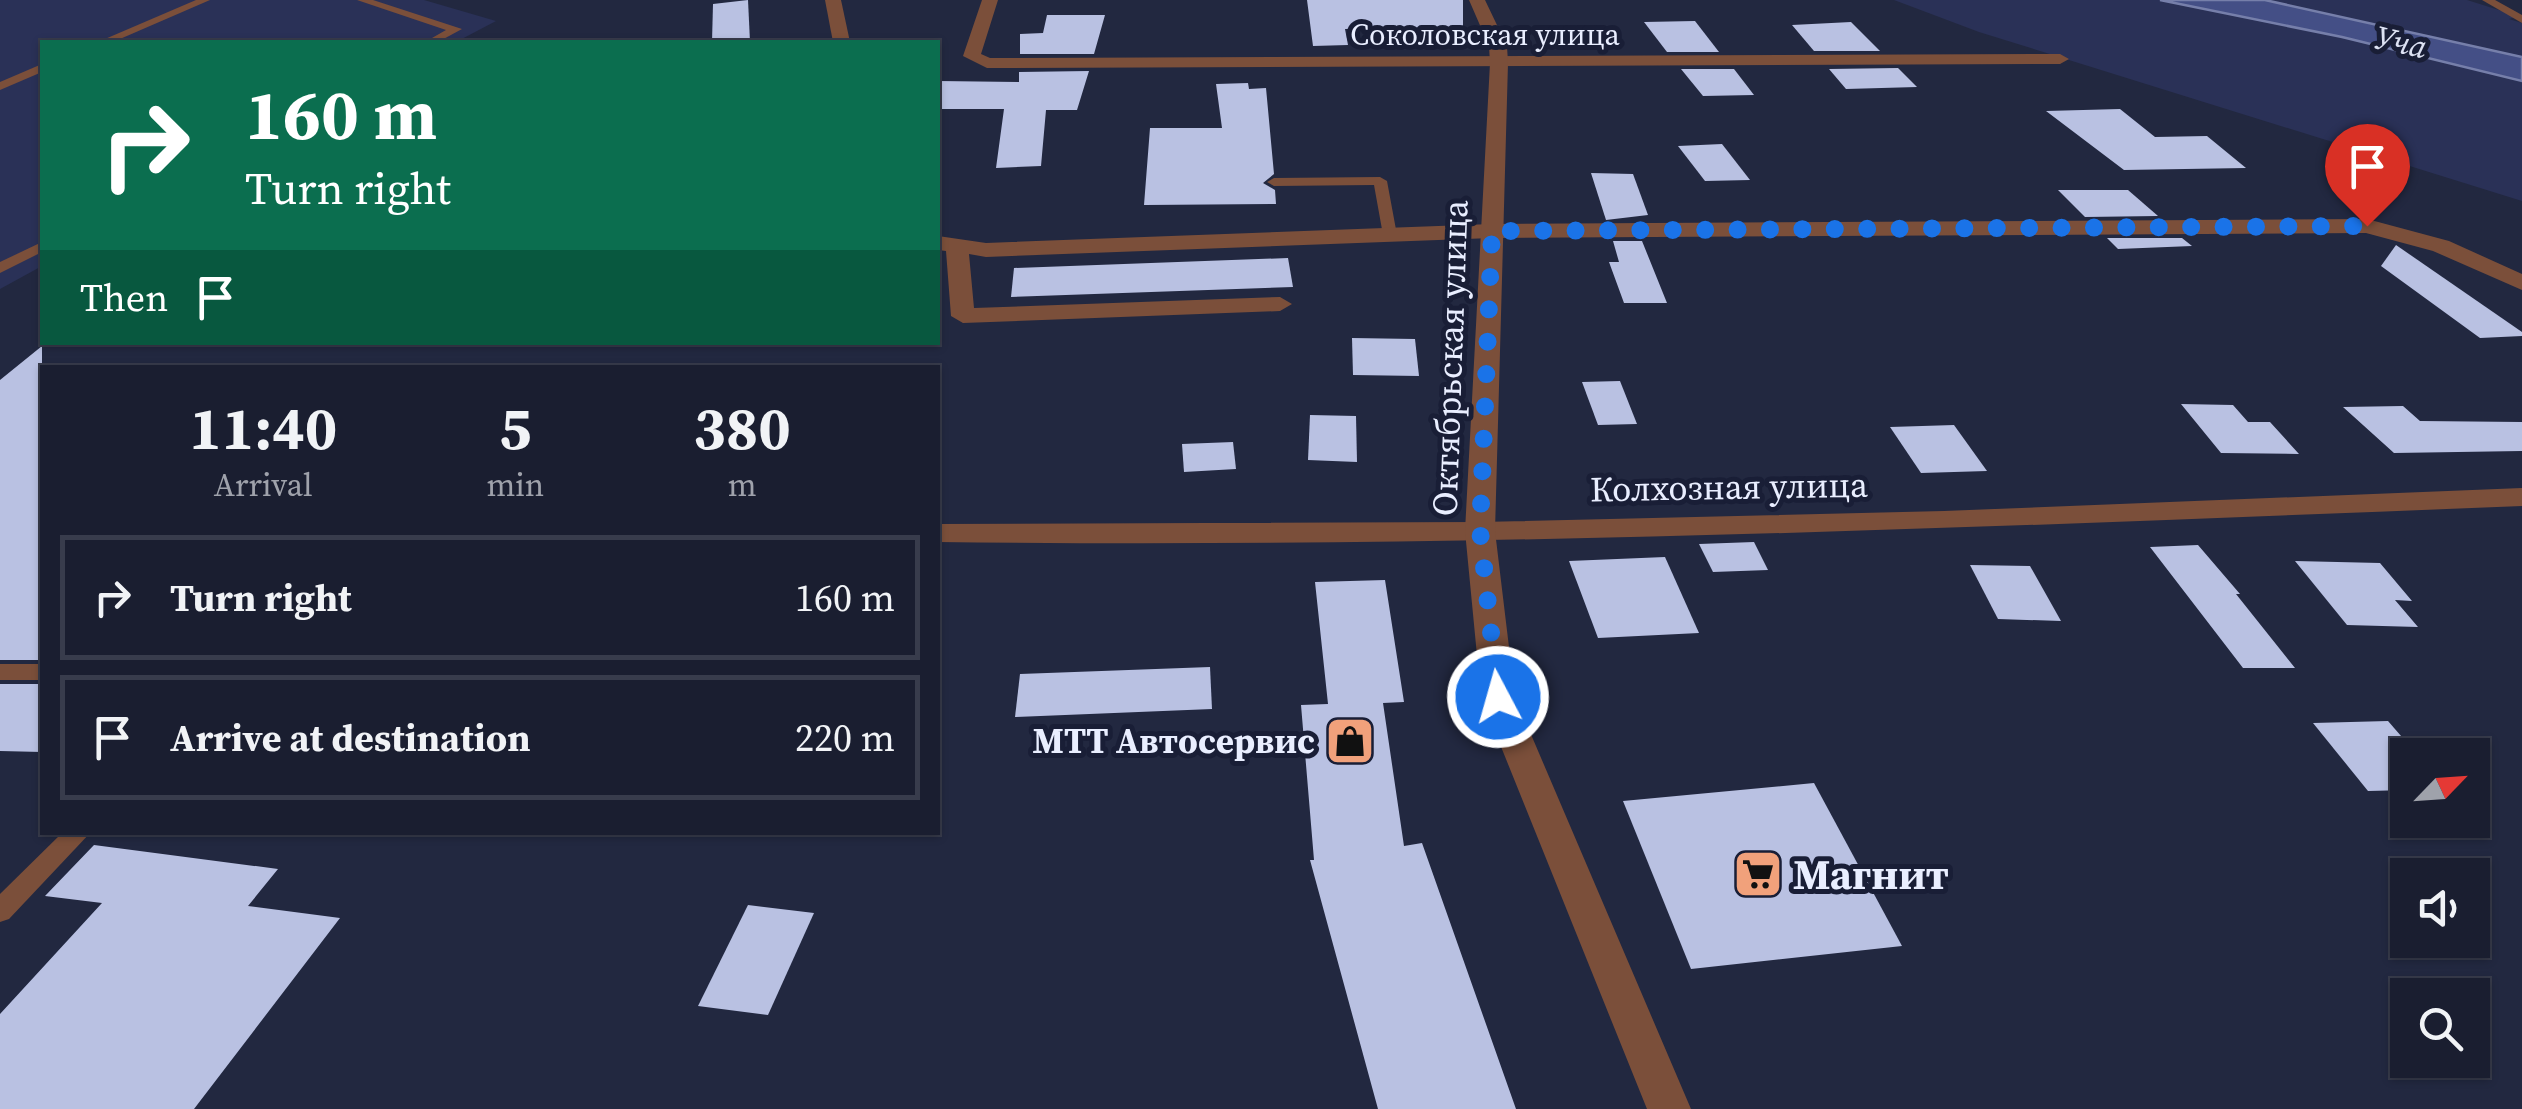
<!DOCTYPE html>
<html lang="en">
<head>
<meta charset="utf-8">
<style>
  body { margin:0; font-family:"Source Serif 4",serif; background:#272b3c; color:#f1f3f6; height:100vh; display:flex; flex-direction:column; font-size:38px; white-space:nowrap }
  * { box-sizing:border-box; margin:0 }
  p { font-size:32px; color:#9fa2ab }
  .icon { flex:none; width:55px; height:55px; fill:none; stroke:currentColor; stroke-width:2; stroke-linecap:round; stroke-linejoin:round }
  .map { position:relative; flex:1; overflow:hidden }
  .details { position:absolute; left:40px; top:365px; width:900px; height:470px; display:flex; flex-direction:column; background:#1a1e30; border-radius:0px; box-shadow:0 2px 8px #0004,0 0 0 2px #383c4c }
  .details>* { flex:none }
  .top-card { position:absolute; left:40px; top:40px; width:900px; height:305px; border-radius:0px; box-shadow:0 2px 8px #0004,0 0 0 2px #383c4c; background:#0b6e4f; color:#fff; overflow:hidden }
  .needle { width:65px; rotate:65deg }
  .fabs { position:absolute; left:2390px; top:738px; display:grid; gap:20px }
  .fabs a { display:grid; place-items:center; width:100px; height:100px; border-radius:0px; background:#1a1e30; box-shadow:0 2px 8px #0004,0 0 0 2px #383c4c; font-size:50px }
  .pin { position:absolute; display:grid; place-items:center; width:85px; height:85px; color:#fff; margin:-102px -42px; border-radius:50% 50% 50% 0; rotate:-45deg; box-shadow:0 0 10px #0007 }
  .pin .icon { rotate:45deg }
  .me { position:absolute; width:110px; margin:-55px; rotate:354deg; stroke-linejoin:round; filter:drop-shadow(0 0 8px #0008) }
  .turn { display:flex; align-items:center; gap:35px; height:210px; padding:0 40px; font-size:45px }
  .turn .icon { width:130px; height:130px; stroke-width:2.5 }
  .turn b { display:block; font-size:70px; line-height:85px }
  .then { display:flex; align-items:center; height:95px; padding:0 40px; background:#0003; gap:20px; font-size:38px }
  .eta { display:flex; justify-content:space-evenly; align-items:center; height:170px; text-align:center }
  .eta b { font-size:60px; font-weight:700; line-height:70px }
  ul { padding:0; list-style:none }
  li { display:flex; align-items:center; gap:30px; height:125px; margin:0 20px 15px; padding:0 20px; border:5px solid #383c4c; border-radius:0px }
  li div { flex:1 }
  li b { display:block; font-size:38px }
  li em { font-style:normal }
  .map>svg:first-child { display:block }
  .green { fill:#2a3157 }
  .water { fill:#444f86; stroke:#767faa; stroke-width:2.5 }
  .building { fill:#b9c1e2 }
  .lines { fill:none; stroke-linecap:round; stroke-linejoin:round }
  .service { fill:#7b4f3a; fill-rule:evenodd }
  .minor { fill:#7b4f3a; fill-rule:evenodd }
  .tertiary { fill:#7b4f3a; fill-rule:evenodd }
  .route { stroke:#1a73e8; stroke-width:18; stroke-dasharray:0 32.4 }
  .labels { text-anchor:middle; stroke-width:10; stroke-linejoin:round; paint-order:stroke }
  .far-street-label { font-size:30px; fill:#e9eeff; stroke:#191e36 }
  .far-water-label { font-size:32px; font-style:italic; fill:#dde2f3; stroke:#191e36 }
  .street-label { font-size:35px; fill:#e9eeff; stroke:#191e36 }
  .poi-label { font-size:35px; font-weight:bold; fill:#e9eeff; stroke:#191e36; text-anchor:end }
  .near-poi-label { font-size:42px; font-weight:bold; fill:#e9eeff; stroke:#191e36; text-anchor:start }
</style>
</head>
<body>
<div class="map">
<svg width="2522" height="1109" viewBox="0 0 2522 1109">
  <rect width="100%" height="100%" fill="#222840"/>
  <g class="green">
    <polygon points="0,0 424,0 496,21 456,42 42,42 42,266 0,289"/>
    <polygon points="1894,0 2160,0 2343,37 2522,81 2522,201 1979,32"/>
    <polygon points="2265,0 2467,0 2518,16 2509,19 2522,23 2522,57"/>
  </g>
  <polygon class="water" points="2160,0 2265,0 2522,57 2522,81 2342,37"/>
  <g class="building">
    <polygon points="748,0 750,42 712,42 713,4"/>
    <polygon points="1307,0 1463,0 1463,27 1345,29 1348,45 1313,46"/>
    <polygon points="1047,15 1105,15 1094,54 1020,54 1020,34 1043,33"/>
    <polygon points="1695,21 1719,52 1667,52 1644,22"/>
    <polygon points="1851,22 1880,51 1814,51 1792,25"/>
    <polygon points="1898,68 1917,87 1846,89 1829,69"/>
    <polygon points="1681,69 1734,69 1754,95 1703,96"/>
    <polygon points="1089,71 1077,110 1046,110 1041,166 996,168 1004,109 938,109 938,81 1019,82 1019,72"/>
    <polygon points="1248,83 1249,89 1266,88 1274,174 1263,183 1275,190 1276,204 1144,205 1150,128 1222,128 1216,84"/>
    <polygon points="2120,109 2155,137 2207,136 2246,168 2124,170 2046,111"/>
    <polygon points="1722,144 1750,180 1705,181 1678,146"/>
    <polygon points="1591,173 1633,174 1648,215 1606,220"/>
    <polygon points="2058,190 2128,190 2158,216 2085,217"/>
    <polygon points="2107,238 2182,238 2192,246 2118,249"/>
    <polygon points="1613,241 1642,241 1667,303 1624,303 1609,262 1619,262"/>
    <polygon points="2396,245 2522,332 2522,336 2480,338 2381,266"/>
    <polygon points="1288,258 1293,287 1011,297 1014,268"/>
    <polygon points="1352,338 1415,339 1419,376 1353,375"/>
    <polygon points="42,346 42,660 0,660 0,380"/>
    <polygon points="1620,381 1637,424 1598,425 1582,382"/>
    <polygon points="2181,404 2233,405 2248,422 2270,422 2299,454 2221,453"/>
    <polygon points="2403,406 2420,421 2522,422 2522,451 2394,453 2343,407"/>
    <polygon points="1310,415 1356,416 1357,462 1308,460"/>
    <polygon points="1954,425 1987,471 1921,473 1890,427"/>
    <polygon points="1233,442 1236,469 1184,472 1182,444"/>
    <polygon points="1754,542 1768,570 1713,572 1699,544"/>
    <polygon points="2198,545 2240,594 2236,594 2295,668 2243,668 2150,547"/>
    <polygon points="1665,557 1699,633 1598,638 1569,561"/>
    <polygon points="2295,561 2380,563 2412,601 2395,600 2418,627 2347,625"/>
    <polygon points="1970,565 2030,566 2061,621 1998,619"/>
    <polygon points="1385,580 1404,702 1383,703 1404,846 1422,843 1516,1109 1378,1109 1310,860 1314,860 1301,705 1328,704 1315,582"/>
    <polygon points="1210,667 1212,709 1015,717 1020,674"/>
    <polygon points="0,684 42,684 42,752 0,751"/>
    <polygon points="2388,721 2408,744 2408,790 2368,791 2313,723"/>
    <polygon points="1814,783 1902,946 1691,969 1623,801"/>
    <polygon points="94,845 278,869 248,906 340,918 194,1109 0,1109 0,1014 102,903 45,896"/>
    <polygon points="748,905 814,913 768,1015 698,1006"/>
  </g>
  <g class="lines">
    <g class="service">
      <polygon points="196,0 210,0 113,42 98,42"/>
      <polygon points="357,0 373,0 462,29 438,42 425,42 446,30"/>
      <polygon points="2482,0 2495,0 2522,15 2522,23"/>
      <polygon points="42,64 42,72 0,90 0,82"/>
      <polygon points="1380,177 1387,181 1397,235 1390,239 1383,235 1374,185 1274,186 1267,182 1274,178"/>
      <polygon points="42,242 42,252 0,273 0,262"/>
      <rect x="0" y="664" width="42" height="16"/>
      <polygon points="63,832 91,832 9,919 0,922 0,894"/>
    </g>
    <g class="minor">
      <polygon points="825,0 841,0 850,42 833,42"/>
      <polygon points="982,0 998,0 981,54 990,58 2060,54 2069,59 2060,64 987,68 963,56"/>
      <polygon points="2367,219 2449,241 2522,274 2522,290 2433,251 2366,233 1492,238 986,257 969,254 974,308 1280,297 1292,304 1280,311 963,323 951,316 946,251 938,250 938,236 986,243 1492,224"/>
      <path d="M2522 488V506C1994 527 1466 549 938 542V524L1480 522 1944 511Z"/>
    </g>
    <polygon class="tertiary" points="1469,0 1485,0 1507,46 1508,63 1495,531 1515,697 1691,1109 1647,1109 1481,697 1465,531 1490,63 1489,46"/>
  </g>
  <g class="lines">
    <polyline class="route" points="1498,697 1480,530 1492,231 2367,226"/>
  </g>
  <defs>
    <g id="shop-square" transform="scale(2.5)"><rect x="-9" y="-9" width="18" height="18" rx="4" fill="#f1a17b" stroke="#191e36"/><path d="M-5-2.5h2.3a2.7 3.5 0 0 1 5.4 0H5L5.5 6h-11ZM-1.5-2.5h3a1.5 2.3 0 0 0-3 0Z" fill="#111"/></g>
    <g id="supermarket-square" transform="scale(2.5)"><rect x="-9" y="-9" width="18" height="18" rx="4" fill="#f1a17b" stroke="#191e36"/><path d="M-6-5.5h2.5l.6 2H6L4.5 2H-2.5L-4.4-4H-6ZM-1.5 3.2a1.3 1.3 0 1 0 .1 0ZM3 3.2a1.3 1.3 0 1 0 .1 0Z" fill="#111"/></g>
  </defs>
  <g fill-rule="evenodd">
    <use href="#shop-square" x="1350" y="741"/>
    <use href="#supermarket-square" x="1758" y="874"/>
  </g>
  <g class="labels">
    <g class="far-street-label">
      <text x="1485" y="45">Соколовская улица</text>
    </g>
    <g class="far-water-label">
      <text transform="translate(2401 42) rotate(13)" y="11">Уча</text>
    </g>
    <g class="street-label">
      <text transform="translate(1450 358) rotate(-88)" y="12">Октябрьская улица</text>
      <text transform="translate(1729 487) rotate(-1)" y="12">Колхозная улица</text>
    </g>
    <g class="poi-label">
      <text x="1315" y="753">МТТ Автосервис</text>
    </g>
    <g class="near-poi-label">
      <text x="1793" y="889">Магнит</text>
    </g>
  </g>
</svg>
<div class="fabs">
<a><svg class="needle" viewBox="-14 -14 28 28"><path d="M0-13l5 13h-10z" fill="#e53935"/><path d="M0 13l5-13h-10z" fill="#9fa2ab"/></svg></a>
<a><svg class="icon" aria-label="sound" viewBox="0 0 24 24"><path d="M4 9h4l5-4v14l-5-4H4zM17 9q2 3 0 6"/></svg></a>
<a><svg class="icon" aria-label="search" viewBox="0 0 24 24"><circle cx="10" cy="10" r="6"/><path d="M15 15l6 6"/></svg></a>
</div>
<div class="pin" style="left:2367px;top:226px;background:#d93025"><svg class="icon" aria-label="arrive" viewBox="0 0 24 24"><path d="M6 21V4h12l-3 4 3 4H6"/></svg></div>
<svg class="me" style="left:1498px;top:697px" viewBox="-20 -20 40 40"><circle r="17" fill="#1a73e8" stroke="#fff" stroke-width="3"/><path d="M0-11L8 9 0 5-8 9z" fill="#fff"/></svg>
<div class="top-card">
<div class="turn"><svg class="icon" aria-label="right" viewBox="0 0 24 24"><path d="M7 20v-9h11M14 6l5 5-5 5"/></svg><div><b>160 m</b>Turn right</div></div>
<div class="then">Then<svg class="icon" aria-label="arrive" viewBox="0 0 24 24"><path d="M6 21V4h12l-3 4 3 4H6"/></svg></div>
</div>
<section class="details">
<div class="eta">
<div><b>11:40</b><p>Arrival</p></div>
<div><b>5</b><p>min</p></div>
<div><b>380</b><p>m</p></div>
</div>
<ul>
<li><svg class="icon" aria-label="right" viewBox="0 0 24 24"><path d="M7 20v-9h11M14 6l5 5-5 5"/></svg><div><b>Turn right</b></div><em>160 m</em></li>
<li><svg class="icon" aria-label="arrive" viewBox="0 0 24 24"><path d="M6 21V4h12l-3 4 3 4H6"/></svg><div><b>Arrive at destination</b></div><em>220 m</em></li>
</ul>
</section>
</div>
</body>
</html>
